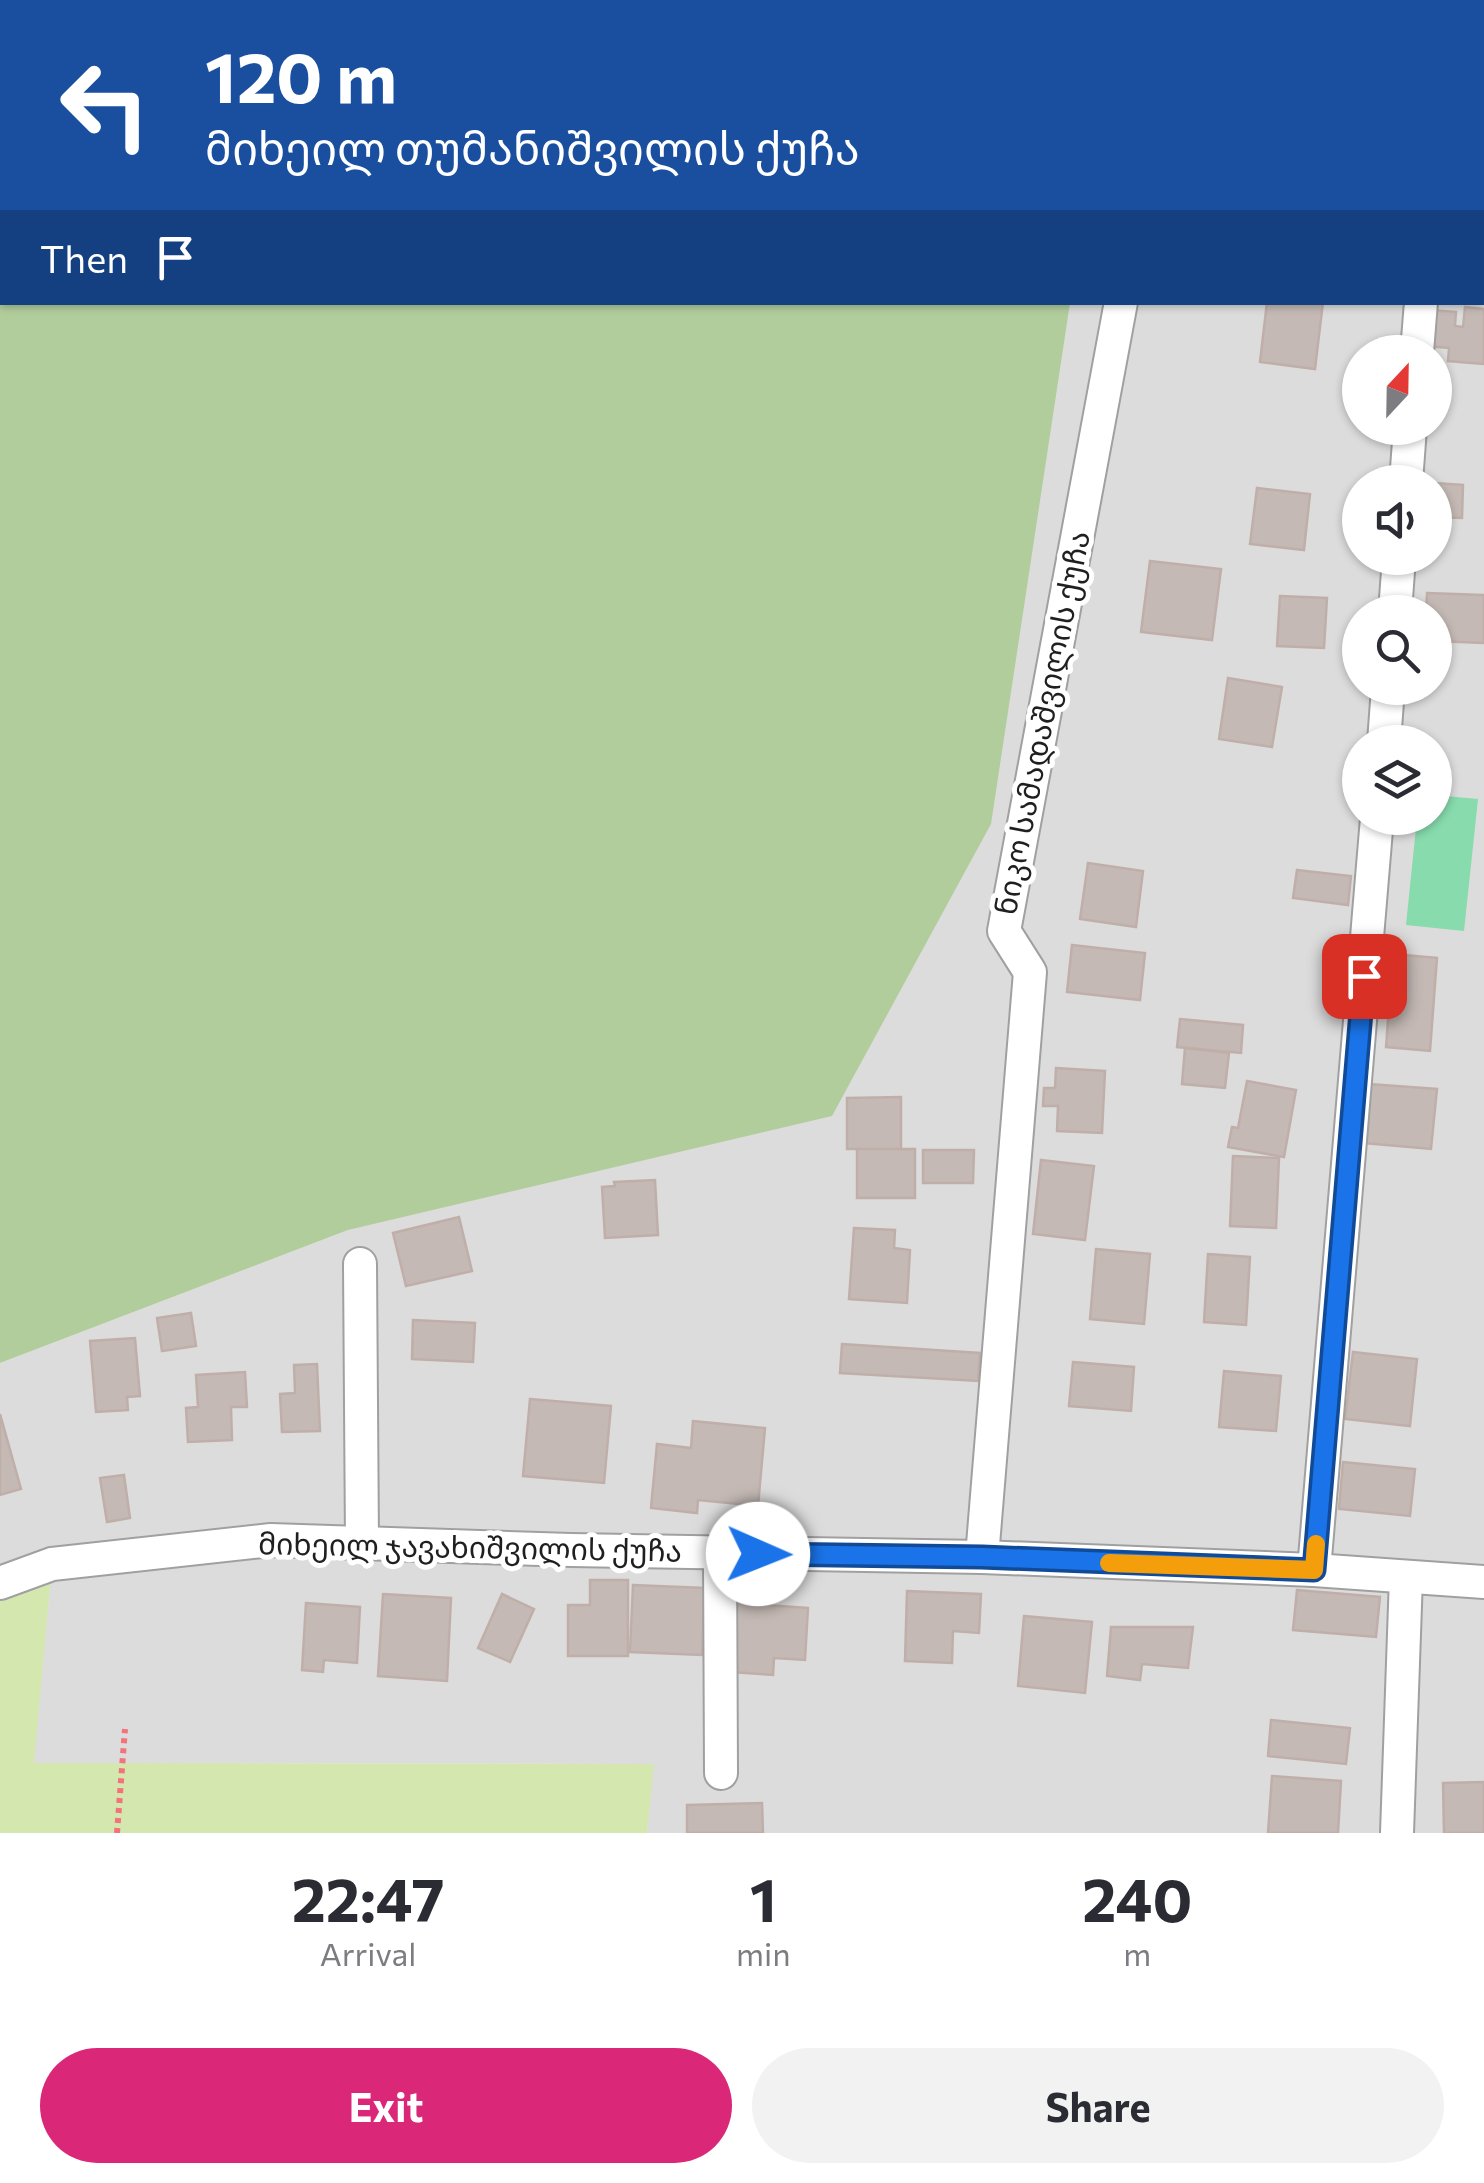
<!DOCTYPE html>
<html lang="en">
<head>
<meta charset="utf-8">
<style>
  body { margin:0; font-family:Commissioner,"Noto Sans Georgian",sans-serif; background:#f2f2f3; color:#2b2b33; height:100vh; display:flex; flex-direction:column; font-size:38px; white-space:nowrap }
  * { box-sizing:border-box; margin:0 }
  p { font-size:32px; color:#7c7c81 }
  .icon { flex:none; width:55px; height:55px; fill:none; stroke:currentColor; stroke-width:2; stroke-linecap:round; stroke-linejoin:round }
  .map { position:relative; height:1833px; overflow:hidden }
  .sheet { display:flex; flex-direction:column; background:#fff; flex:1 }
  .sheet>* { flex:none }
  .banner { position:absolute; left:0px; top:0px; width:1485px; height:305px; box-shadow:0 2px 8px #0004; background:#1a4fa0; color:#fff; overflow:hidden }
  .needle { width:65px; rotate:22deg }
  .buttons { position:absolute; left:1342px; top:335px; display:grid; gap:20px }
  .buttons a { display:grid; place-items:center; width:110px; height:110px; border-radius:50%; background:#fff; box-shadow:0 2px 8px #0004; font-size:50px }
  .pin { position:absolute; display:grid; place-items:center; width:85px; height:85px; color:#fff; margin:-42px; border-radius:20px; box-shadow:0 5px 15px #0006 }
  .me { position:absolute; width:110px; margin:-55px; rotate:91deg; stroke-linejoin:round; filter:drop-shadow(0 0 8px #0008) }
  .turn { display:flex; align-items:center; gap:35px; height:210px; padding:0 40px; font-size:45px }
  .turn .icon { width:130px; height:130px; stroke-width:2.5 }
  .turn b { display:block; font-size:70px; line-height:85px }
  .then { display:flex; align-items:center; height:95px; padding:0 40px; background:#0003; gap:20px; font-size:38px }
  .eta { display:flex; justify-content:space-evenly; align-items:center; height:170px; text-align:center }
  .eta b { font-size:60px; font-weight:700; line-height:70px }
  .primary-button { display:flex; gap:20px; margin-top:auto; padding:20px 40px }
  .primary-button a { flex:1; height:115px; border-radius:60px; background:#db2777; color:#fff; font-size:40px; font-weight:700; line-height:115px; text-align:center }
  .primary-button a+a { background:#f2f2f3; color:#2b2b33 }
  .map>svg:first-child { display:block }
  .residential { fill:#dddcdc; fill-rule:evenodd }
  .grass { fill:#d3e7ae }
  .forest { fill:#b2cd9c }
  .pitch { fill:#87dbad }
  .building { fill:#c4b9b5; stroke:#c0afa9; stroke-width:2.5 }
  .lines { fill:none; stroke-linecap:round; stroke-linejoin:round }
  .minor-casing { stroke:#a0a0a0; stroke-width:36 }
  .path { stroke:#f4727a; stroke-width:6; stroke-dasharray:5 5; stroke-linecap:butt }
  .minor { stroke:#fff; stroke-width:32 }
  .route-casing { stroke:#114b97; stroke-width:25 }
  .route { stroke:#1a73e8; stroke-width:18 }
  .slow { stroke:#f59e0b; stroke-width:18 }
  .labels { text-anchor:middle; stroke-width:10; stroke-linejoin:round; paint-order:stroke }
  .street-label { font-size:30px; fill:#1f1f1f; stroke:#fff }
</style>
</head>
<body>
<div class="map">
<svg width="1484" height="1833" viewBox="0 0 1484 1833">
  <rect width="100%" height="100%" fill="#efebe6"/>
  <path class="residential" d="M1194 0H1484V1833H647L653 1764 33 1763 52 1565 0 1583V1363L348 1230 1043 303 1482 302V2H1190ZM1360 352H1435V428H1360ZM1360 482H1435V558H1360ZM1360 612H1435V688H1360ZM1360 742H1435V818H1360Z"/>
  <polygon class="grass" points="52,1564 34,1763 654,1764 647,1833 0,1833 0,1583"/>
  <polygon class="forest" points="0,0 1194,0 2,2 2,302 1070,303 991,824 832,1116 348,1230 0,1363"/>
  <polygon class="pitch" points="1435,795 1478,799 1464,931 1406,925 1417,818 1435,818"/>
  <g class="building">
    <polygon points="1267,302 1323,302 1315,369 1260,362"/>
    <polygon points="1465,307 1484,309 1484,364 1448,361 1449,348 1427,346 1430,310 1456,312 1455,326 1463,327"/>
    <polygon points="1435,483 1463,485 1462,518 1435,517"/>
    <polygon points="1257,488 1310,494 1304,550 1250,544"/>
    <polygon points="1150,561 1221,569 1212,640 1141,632"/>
    <polygon points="1427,593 1484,595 1484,643 1435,641 1435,612 1426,612"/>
    <polygon points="1280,596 1327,598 1324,648 1277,646"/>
    <polygon points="1228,678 1282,687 1272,747 1219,739"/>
    <polygon points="1088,863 1143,871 1136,927 1080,919"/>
    <polygon points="1297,870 1351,876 1348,905 1293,898"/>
    <polygon points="1072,945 1145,953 1140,1000 1067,992"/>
    <polygon points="1393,954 1437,958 1430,1051 1386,1047"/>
    <polygon points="1180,1019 1243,1025 1241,1053 1177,1047"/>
    <polygon points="1185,1048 1229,1053 1225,1088 1182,1084"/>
    <polygon points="1056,1068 1105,1071 1102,1133 1057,1131 1058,1106 1043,1106 1044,1088 1055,1088"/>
    <polygon points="1247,1081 1296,1090 1284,1157 1228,1147 1232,1127 1238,1128"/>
    <polygon points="1369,1084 1437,1089 1431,1149 1364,1143"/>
    <polygon points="901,1097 901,1149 847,1149 847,1098"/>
    <rect x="857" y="1149" width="58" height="49"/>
    <polygon points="923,1150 974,1150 973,1183 923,1183"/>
    <polygon points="1233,1156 1279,1158 1276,1228 1230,1226"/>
    <polygon points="1041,1160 1094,1166 1085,1240 1033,1234"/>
    <polygon points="655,1180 658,1235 605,1238 602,1187 615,1186 614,1182"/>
    <polygon points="459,1217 472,1271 406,1286 393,1233"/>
    <polygon points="854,1228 895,1230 894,1248 910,1250 907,1303 849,1299"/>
    <polygon points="1096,1249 1150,1254 1144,1324 1090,1319"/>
    <polygon points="1208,1254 1250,1257 1246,1325 1204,1322"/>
    <polygon points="191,1313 196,1346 162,1351 157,1318"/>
    <polygon points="413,1320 475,1323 473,1362 412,1359"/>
    <polygon points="135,1338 140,1396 127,1397 128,1410 96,1412 90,1341"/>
    <polygon points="842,1344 980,1353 978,1381 840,1373"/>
    <polygon points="1353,1352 1417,1359 1410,1426 1345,1419"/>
    <polygon points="1073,1362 1134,1367 1131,1411 1069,1406"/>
    <polygon points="317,1364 320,1431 282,1432 280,1394 295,1393 294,1365"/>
    <polygon points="1224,1371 1281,1376 1276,1431 1219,1427"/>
    <polygon points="245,1372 247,1407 231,1407 232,1440 188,1442 186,1408 198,1407 196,1375"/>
    <polygon points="530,1399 611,1406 604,1483 523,1476"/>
    <polygon points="0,1414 21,1489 0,1495"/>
    <polygon points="693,1421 765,1428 758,1506 698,1500 697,1513 651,1508 657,1444 691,1448"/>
    <polygon points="1343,1462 1415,1469 1410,1516 1339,1509"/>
    <polygon points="124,1475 130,1518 107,1522 100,1478"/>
    <polygon points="590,1580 628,1580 628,1656 568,1656 568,1605 590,1605"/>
    <polygon points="633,1585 705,1588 702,1655 630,1652"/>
    <polygon points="1297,1590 1380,1597 1376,1637 1293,1630"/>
    <polygon points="907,1591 981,1594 979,1633 953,1631 952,1663 905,1661"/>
    <polygon points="383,1594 451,1598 447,1681 378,1676"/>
    <polygon points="502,1594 534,1609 510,1662 478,1648"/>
    <polygon points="306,1603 360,1607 357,1663 324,1660 323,1672 302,1670"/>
    <polygon points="736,1603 808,1608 805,1660 774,1658 773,1675 731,1672"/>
    <polygon points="1024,1616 1092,1622 1085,1693 1018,1686"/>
    <polygon points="1111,1627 1193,1627 1188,1668 1142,1664 1140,1680 1107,1676"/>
    <polygon points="1271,1720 1350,1728 1346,1764 1268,1756"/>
    <polygon points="1272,1776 1341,1781 1338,1833 1268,1833"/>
    <polygon points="1484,1782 1484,1833 1444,1833 1443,1783"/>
    <polygon points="762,1803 763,1833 687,1833 687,1805"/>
  </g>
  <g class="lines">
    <g class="minor-casing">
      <g id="minor">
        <polyline points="1417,352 1421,302"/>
        <polyline points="1406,482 1410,428"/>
        <polyline points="1395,612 1399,558"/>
        <polyline points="1384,742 1388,688"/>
        <polyline points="360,1264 362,1543"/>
        <polyline points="720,1554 721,1773"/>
        <polyline points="982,1557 1030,972 1004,931 1121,302"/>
        <polyline points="1314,1570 1377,818"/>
        <polyline points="0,1583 52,1564 271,1540 571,1550 982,1557 1314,1570 1484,1582"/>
        <polyline points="1397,1833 1406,1577"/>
      </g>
    </g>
    <polyline class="path" points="117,1833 125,1729"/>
    <use href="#minor" class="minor"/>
  </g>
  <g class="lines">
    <g class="route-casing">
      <polyline id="route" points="758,1554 982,1557 1314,1570 1364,976"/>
    </g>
    <use href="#route" class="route"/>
    <polyline class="slow" points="1109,1563 1314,1570 1316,1544"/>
  </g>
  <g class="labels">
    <g class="street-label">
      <text transform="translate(1043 723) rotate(-79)" y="10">ნიკო სამადაშვილის ქუჩა</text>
      <text transform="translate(470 1548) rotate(1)" y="10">მიხეილ ჯავახიშვილის ქუჩა</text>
    </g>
  </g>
</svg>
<div class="buttons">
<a><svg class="needle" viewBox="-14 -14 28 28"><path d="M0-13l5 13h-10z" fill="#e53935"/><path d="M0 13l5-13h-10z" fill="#7c7c81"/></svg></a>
<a><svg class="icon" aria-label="sound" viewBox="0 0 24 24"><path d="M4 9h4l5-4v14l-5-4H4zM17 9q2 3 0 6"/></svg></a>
<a><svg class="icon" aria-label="search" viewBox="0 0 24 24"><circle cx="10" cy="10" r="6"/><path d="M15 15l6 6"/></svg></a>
<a><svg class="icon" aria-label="layers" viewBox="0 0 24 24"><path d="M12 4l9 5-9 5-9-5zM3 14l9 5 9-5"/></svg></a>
</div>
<div class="pin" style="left:1364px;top:976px;background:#d93025"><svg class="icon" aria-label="arrive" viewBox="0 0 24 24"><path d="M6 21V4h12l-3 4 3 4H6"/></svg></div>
<svg class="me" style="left:758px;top:1554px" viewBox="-20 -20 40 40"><circle r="19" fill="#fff"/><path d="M0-13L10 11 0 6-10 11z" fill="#1a73e8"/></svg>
<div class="banner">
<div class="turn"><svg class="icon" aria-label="left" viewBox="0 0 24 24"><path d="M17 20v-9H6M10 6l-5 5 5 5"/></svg><div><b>120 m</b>მიხეილ თუმანიშვილის ქუჩა</div></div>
<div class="then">Then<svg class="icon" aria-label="arrive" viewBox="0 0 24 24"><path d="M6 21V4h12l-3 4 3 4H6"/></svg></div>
</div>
</div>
<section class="sheet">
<div class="eta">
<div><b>22:47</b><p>Arrival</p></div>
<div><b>1</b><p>min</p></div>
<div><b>240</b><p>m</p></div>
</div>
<div class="primary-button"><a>Exit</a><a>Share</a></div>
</section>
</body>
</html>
